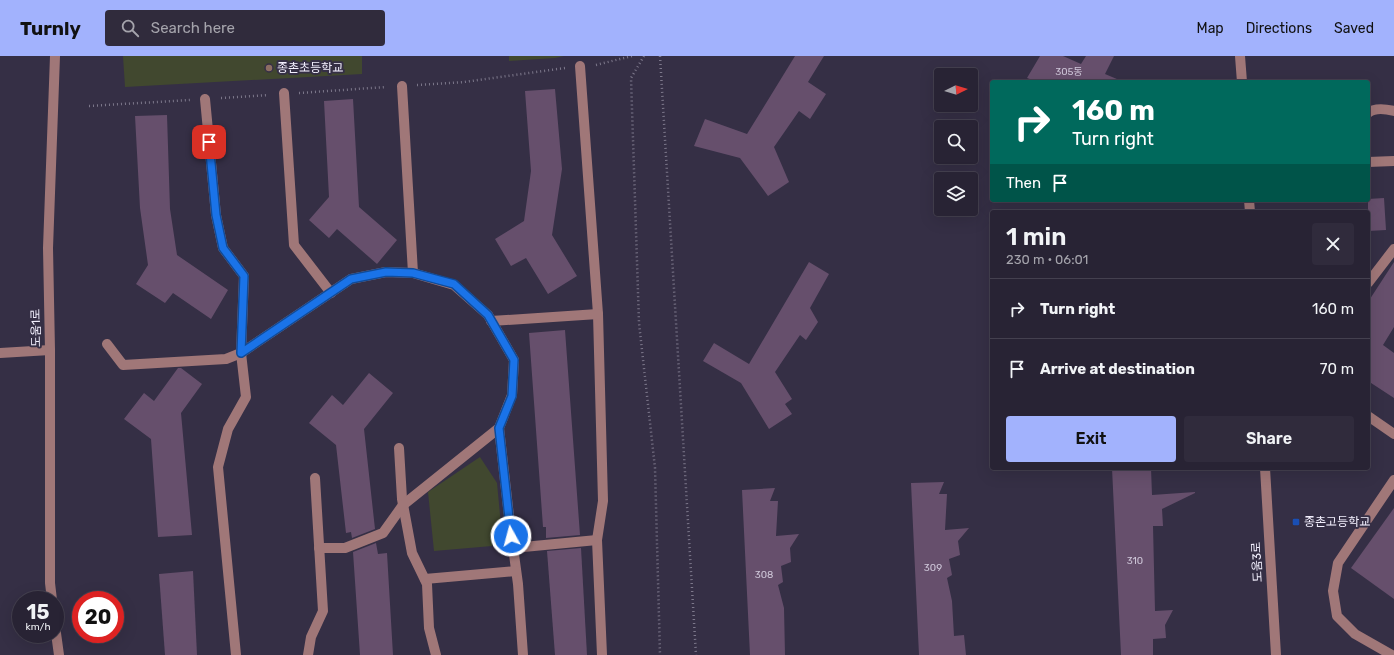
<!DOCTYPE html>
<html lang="en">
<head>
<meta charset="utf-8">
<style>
  body { margin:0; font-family:Rubik,"Noto Sans KR",sans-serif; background:#302b3c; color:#f1f3f6; height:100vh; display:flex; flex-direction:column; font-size:15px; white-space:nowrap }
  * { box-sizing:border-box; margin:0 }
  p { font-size:13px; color:#a5a4ac }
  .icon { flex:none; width:22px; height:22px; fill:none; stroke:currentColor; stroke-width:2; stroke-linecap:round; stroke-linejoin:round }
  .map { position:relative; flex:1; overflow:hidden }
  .panel { position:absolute; left:990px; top:154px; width:380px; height:260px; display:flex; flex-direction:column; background:#282334; border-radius:4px; box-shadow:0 4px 16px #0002,0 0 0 1px #44404f }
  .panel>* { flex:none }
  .top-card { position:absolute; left:990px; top:24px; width:380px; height:122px; border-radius:4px; box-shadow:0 4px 16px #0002,0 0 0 1px #44404f; background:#00695c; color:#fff; overflow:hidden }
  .needle { width:26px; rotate:85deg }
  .controls { position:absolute; left:934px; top:12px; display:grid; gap:8px }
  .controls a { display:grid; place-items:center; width:44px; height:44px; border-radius:4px; background:#282334; box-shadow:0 4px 16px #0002,0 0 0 1px #44404f; font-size:20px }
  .speed { position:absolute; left:12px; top:535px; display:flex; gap:8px; font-size:20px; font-weight:700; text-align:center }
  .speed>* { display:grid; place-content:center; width:52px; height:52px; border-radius:50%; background:#282334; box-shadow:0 4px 16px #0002,0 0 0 1px #44404f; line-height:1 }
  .speed small { font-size:10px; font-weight:400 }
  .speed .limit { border:6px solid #d22; background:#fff; color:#111 }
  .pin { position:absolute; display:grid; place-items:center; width:34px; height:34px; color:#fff; margin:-17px; border-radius:8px; box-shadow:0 2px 6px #0006 }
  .me { position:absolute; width:44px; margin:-22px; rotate:353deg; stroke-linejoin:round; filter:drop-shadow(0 0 3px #0008) }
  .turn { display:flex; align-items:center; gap:14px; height:84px; padding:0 16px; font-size:18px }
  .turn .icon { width:52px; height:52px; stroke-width:2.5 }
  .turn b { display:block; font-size:28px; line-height:34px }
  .then { display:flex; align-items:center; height:38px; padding:0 16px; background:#0003; gap:8px; font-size:15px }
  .round { display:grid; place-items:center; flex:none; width:42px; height:42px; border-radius:4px; background:#302b3c }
  .head { display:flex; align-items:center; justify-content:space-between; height:68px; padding:0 16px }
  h1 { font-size:24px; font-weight:600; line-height:30px }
  .action { display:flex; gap:8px; margin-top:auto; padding:8px 16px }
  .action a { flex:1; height:46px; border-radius:4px; background:#a2b2fd; color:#111; font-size:16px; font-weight:600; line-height:46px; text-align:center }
  .action a+a { background:#302b3c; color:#f1f3f6 }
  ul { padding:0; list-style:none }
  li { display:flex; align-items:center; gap:12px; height:60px; padding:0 16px; border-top:1px solid #44404f }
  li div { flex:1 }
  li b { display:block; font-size:15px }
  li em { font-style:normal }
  header { display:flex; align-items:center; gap:24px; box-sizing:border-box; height:56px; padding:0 20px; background:#a2b2fd; color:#111 }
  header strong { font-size:19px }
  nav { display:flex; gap:22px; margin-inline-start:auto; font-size:14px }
  .search { width:280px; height:36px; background:#302b3c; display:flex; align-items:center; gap:10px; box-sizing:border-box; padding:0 14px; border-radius:4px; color:#a5a4ac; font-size:15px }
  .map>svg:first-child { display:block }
  .green { fill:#41482f }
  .building { fill:#664f6c }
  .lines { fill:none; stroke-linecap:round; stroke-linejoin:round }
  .path { stroke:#7d788b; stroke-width:2.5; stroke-dasharray:1 3; stroke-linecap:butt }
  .minor { stroke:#a07778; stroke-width:10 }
  .route-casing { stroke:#114b97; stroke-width:10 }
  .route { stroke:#1a73e8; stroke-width:7 }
  .education-dot { fill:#8d6e63; stroke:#352f45; stroke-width:1.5 }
  .transit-dot { fill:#1a4fb4; stroke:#352f45; stroke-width:1.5 }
  .labels { text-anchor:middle; stroke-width:4; stroke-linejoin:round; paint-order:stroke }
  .number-label { font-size:10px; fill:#cfc7d9 }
  .poi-label { font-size:12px; fill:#f2effd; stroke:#352f45; text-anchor:start }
  .street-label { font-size:12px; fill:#f2effd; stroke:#352f45 }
</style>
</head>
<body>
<header>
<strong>Turnly</strong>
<div class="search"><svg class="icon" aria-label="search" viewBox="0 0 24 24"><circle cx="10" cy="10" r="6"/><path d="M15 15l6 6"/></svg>Search here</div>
<nav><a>Map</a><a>Directions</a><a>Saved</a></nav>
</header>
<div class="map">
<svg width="1394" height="599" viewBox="0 0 1394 599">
  <rect width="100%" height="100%" fill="#352f45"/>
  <g class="green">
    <polygon points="123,0 362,0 362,18 125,31"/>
    <polygon points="509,0 564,0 555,2 509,5"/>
    <polygon points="480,401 497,427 501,469 492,490 434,495 428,436"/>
  </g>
  <g class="building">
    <polygon points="795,0 824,0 808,26 826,38 810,63 799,55 774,91 789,126 768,140 740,102 694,90 705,63 747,78"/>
    <polygon points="1040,0 1063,0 1081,8 1086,0 1114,0 1105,18 1124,26 1038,26 1027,22"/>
    <polygon points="555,33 562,113 552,179 577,220 548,238 526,202 511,210 495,183 524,165 531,115 525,35"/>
    <polygon points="353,43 359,151 397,184 377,208 337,173 329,182 309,164 329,141 324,45"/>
    <polygon points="167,59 170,153 177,199 228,234 211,263 173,237 165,247 136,228 148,209 140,152 135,60"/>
    <polygon points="1384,142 1386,174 1368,175 1368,143"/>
    <polygon points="809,206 829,218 810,252 818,266 806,284 800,279 775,316 792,343 785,348 792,358 769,373 741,327 703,305 714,287 749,308"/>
    <polygon points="1394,206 1394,271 1383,289 1394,297 1394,342 1368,325 1368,246"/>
    <polygon points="565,274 580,479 546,482 546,471 543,471 529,277"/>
    <polygon points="178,312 181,312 202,328 181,357 192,479 158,481 151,383 124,363 144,337 154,345"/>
    <polygon points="369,317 393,337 364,373 375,473 352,482 351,476 346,477 336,389 309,367 332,339 343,349"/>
    <polygon points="1112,412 1151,412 1152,439 1195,436 1195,437 1162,453 1163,470 1153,470 1155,555 1173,554 1165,569 1166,582 1153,583 1153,599 1121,599"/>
    <polygon points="944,426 939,438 947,438 945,474 969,472 958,485 960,499 949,503 952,519 947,522 952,545 954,580 964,579 966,599 919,599 911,427"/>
    <polygon points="775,432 770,445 778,445 776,480 799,478 790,492 791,506 781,510 783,526 778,529 784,552 785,599 750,599 742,434"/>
    <polygon points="1394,452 1394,543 1351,512"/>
    <polygon points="376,487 378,498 387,497 393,599 360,599 353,496"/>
    <polygon points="581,492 587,599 555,599 547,495"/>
    <polygon points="193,515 197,599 165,599 159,518"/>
  </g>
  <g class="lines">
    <g class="path">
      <polyline points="644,0 631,22 639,267 655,412 660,599"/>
      <polyline points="660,0 696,599"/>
      <polyline points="596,9 632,0"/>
      <polyline points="417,29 464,26 565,12"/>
      <polyline points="299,37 386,31"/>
      <polyline points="221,42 268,39"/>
      <polyline points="89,50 190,44"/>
    </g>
    <g class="minor">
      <polyline points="1240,0 1242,26"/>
      <polyline points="580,10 598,258 603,445 597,484 602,599"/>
      <polyline points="402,30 413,217"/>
      <polyline points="284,37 294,189 331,237"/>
      <polyline points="205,43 216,159 223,192 244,220 241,297 246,341 228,373 218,411 236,599"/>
      <path d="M1368 57C1375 51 1386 53 1394 55"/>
      <polyline points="1368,106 1394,105"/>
      <polyline points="1249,144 1250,156"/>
      <polyline points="1368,227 1394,193"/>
      <polyline points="491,265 598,258"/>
      <polyline points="107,288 123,309 226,303 241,297 351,223 386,216 413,217 454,229 488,259 514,304 512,339 499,372 510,469 518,528 523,599"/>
      <polyline points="0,297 50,294"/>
      <polyline points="1368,360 1394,378"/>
      <polyline points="399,392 402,443 412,497 427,528 429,572 436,599"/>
      <polyline points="1265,412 1276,599"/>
      <polyline points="319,492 345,492 383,477 403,449 499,372"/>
      <polyline points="513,492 597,484"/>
      <polyline points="425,523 516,515"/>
      <polyline points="52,544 50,527 50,294 48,192 55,0"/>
      <polyline points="55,570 59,599"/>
      <polyline points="308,599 311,581 323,555 315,422"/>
      <polyline points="1392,599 1355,578 1337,560 1333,535 1338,507 1394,424"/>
    </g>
  </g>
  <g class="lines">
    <g class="route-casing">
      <polyline id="route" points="209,86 216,159 223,192 244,220 241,297 351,223 386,216 413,217 454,228 488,259 514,304 512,340 499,372 511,480"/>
    </g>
    <use href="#route" class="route"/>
  </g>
  <circle class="education-dot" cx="269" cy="12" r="4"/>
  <rect class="transit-dot" x="1292" y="462" width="8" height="8" rx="2"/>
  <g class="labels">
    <g class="number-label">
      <text x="1069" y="19">305동</text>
      <text x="1135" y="508">310</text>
      <text x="933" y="515">309</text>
      <text x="764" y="522">308</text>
    </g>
    <g class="poi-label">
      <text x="277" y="16">종촌초등학교</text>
      <text x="1304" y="470">종촌고등학교</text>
    </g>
    <g class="street-label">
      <text transform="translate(36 272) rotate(-91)" y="4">도움1로</text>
      <text transform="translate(1257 506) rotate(-93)" y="4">도움3로</text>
    </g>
  </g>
</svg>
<div class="controls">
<a><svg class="needle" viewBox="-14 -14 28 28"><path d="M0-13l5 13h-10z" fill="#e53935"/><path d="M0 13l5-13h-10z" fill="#a5a4ac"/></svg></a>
<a><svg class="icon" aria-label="search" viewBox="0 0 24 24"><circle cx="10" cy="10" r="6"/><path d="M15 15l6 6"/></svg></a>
<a><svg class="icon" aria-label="layers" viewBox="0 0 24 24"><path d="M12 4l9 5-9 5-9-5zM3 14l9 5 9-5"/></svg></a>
</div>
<div class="speed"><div>15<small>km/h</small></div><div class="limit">20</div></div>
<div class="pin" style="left:209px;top:86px;background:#d93025"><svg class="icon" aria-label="arrive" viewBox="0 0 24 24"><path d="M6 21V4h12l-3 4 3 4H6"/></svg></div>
<svg class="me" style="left:511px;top:480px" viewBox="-20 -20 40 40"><circle r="17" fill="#1a73e8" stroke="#fff" stroke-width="3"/><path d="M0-11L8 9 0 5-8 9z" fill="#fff"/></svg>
<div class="top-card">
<div class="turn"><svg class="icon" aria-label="right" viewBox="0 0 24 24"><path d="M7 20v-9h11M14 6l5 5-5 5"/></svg><div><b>160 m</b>Turn right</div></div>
<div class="then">Then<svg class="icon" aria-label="arrive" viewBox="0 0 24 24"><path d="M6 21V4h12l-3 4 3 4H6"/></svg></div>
</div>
<section class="panel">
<div class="head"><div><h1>1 min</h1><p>230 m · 06:01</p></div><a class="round"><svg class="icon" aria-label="close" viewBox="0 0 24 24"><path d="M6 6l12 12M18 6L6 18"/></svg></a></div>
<ul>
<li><svg class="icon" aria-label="right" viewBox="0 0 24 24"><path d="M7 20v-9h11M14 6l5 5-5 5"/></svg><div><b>Turn right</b></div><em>160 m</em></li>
<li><svg class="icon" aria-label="arrive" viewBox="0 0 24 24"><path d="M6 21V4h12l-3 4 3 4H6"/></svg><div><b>Arrive at destination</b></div><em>70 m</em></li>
</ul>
<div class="action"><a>Exit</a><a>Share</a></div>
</section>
</div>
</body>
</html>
